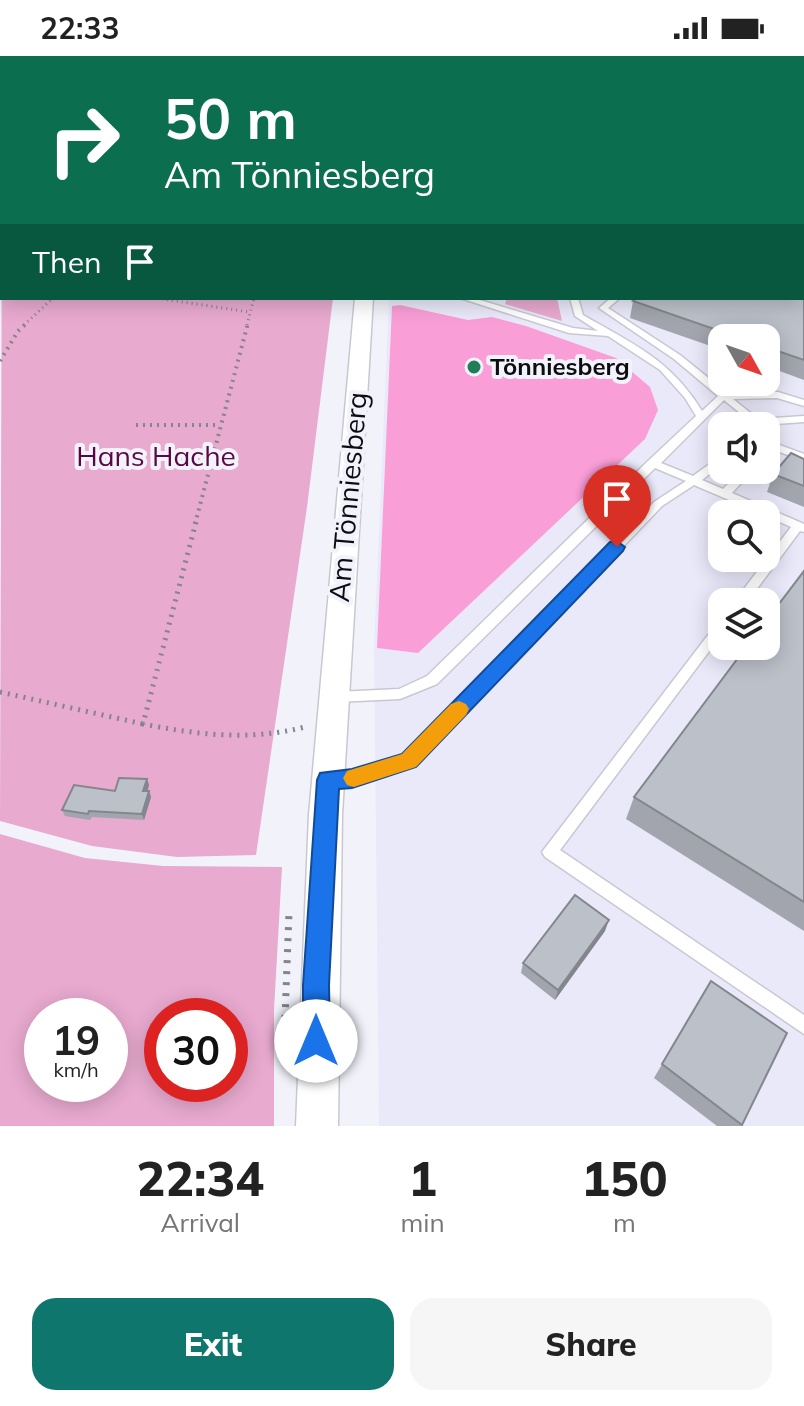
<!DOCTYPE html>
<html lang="en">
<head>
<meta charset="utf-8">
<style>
  body { margin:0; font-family:Mulish,sans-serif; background:#f6f6f6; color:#222; height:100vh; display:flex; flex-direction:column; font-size:30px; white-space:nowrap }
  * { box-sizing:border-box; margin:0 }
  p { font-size:26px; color:#767676 }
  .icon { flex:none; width:44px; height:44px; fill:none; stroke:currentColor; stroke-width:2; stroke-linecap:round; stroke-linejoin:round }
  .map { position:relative; height:1070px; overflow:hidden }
  .drawer { display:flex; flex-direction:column; background:#fff; flex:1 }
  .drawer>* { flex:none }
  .top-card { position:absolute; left:0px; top:0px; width:804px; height:244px; box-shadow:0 4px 20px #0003; background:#0b6e4f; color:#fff; overflow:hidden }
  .needle { width:52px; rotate:130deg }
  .buttons { position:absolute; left:708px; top:268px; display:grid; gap:16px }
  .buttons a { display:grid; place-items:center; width:72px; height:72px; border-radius:16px; background:#fff; box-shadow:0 4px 20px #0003; font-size:40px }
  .speed { position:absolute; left:24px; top:942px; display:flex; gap:16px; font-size:40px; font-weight:700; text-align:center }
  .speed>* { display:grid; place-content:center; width:104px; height:104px; border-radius:50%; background:#fff; box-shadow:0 4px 20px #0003; line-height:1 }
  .speed small { font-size:20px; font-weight:400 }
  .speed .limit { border:12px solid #d22; background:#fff; color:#111 }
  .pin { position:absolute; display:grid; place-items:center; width:68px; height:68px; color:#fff; margin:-82px -34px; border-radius:50% 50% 50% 0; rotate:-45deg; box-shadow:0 0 8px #0007 }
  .pin .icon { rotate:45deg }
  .me { position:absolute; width:88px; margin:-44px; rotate:0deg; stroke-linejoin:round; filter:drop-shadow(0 0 6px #0008) }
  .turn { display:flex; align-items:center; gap:28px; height:168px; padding:0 32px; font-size:36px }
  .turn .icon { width:104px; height:104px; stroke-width:2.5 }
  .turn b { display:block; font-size:56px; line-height:68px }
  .then { display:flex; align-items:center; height:76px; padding:0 32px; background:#0003; gap:16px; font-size:30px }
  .eta { display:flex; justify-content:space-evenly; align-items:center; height:136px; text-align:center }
  .eta b { font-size:48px; font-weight:800; line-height:56px }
  .primary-button { display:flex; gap:16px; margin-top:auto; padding:16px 32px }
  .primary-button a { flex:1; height:92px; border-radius:24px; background:#0f766e; color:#fff; font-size:32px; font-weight:800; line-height:92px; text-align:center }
  .primary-button a+a { background:#f6f6f6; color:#222 }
  .status { display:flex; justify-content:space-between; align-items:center; height:56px; padding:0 40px; background:#fff; direction:ltr }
  .status svg { height:22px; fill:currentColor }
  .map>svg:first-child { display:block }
  .built { fill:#eae9fa; fill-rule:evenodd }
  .green { fill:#e8aacf; fill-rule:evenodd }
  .forest { fill:#f99ed7 }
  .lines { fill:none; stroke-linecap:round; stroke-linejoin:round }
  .service-casing { stroke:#c9c8d2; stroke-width:3 }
  .minor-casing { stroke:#c9c8d2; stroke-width:3 }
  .primary-casing { stroke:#cfcecf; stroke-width:3 }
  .trunk-casing { stroke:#cfcecf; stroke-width:3 }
  .path-far4 { stroke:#84848b; stroke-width:2; stroke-dasharray:1 3; stroke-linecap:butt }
  .path-far3 { stroke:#84848b; stroke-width:3; stroke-dasharray:1 4; stroke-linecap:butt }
  .path-far2 { stroke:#84848b; stroke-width:4; stroke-dasharray:2 5; stroke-linecap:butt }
  .path-far1 { stroke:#84848b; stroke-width:5; stroke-dasharray:2 6; stroke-linecap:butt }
  .path { stroke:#84848b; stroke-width:7; stroke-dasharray:3 8; stroke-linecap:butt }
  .service { fill:#fff; fill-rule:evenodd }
  .minor { fill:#fff; fill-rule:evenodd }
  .primary { fill:#ebcff7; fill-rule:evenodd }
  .trunk { fill:#e4bff4; fill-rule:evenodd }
  .wall { fill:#a2a5ad }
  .shaded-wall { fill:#84868d }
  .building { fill:#bcc0c9; stroke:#84868d; stroke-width:2 }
  .route { fill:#1a73e8; stroke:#114b97; stroke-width:2 }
  .slow { fill:#f59e0b }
  .poi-dot { fill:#1f7e56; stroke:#f2f2fb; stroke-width:3 }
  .labels { text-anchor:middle; stroke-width:8; stroke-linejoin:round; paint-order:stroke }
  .far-poi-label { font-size:24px; font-weight:bold; fill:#0d0c10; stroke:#f2f2fb; text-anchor:start }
  .park-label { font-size:28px; fill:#590843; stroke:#f2f2fb }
  .street-label { font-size:28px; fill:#0d0c10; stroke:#f2f2fb }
</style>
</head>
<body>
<div class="status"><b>22:33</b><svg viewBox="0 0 49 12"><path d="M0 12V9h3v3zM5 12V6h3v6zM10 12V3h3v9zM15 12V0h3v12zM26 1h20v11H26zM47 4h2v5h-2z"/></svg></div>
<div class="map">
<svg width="804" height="1070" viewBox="0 0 804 1070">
  <rect width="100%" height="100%" fill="#f2f2fb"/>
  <path class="built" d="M639 0H804V1070H379L374 591 389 242H802V2ZM722 282H766V326H722ZM722 370H766V414H722ZM722 458H766V502H722ZM722 546H766V590H722Z"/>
  <g class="green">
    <polygon points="2,121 2,242 333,242 307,451 256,799 177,801 92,790 0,765"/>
    <polygon points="507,242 557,242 562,265 505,248"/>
    <path d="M0 778 85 802 163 810 282 811 274 954V1070H0ZM42 960H110V1028H42ZM162 960H230V1028H162Z"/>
  </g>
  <polygon class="forest" points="400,249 468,264 492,261 526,270 616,302 650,331 658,354 645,383 418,597 377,592 392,250"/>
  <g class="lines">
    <g class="service-casing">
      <g id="service">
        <polygon points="804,102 804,107 802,108 802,103"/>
        <path d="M460 242H473L573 272 598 275 575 260 570 242H578L583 259C632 287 671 304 702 355L718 340 674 303 599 252 611 242H620L608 252 680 299 727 337 778 336 804 344V350L777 342 733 343 758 363 804 360V366L748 370 751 366 724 344 661 407 693 420 722 399V408L702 424 723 433 742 414H753L732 437 804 468V476L800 475 747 546H734L791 471 766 460V458H762L694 429 662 450 414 709 352 729 328 730 323 728 321 724 323 720 352 717 404 701 654 446 686 425 655 412 437 628 400 643 336 646 331 645 329 641 331 637 336 636 399 633 427 620 648 405 696 360 685 342 660 314 608 280 569 277Z"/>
        <polygon points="766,384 804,398 804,405 766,391"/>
        <polygon points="722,564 722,578 560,794 804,959 804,978 545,801 542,796 718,566"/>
      </g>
    </g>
    <g class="minor-casing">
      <polygon id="minor" points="355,242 373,242 342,759 338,1070 296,1070 309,759"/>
    </g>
    <g class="primary-casing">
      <g id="primary">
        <polygon points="135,0 155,0 156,2 136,2"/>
        <rect x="0" y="106" width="2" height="12"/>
      </g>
    </g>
    <g class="trunk-casing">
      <polygon id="trunk" points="365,0 389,0 363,2"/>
    </g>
    <polyline class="path-far4" points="115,0 119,2"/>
    <g class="path-far3">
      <polyline points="157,242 249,256"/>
      <polyline points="24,269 53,242"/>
      <polyline points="247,269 254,242"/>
    </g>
    <g class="path-far2">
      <polyline points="0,305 18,275 27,267"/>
      <polyline points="136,369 220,369"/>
      <polyline points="195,468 248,267"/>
    </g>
    <g class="path-far1">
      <path d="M196 466 143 668C199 679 249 685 305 671"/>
      <polyline points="0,636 143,668"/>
    </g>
    <polyline class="path" points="285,962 289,856"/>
    <use href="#service" class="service"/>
    <use href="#minor" class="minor"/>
    <use href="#primary" class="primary"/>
    <use href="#trunk" class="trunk"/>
  </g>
  <g class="wall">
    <polygon points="804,118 804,324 766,310 766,282 722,282 722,294 630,262 633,245"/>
    <polygon points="804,403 804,451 767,436 773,418"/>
    <polygon points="804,515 804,875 626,763 634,741"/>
    <polygon points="147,723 149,729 147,735 149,735 151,741 144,764 92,761 90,764 65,760 62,754"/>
    <polygon points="605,875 555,944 521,917 523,907"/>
    <polygon points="711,925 742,1069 741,1070 717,1070 654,1022"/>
  </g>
  <g class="shaded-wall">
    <polygon points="804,23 804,36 802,37 802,24"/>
    <polygon points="147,723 149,729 146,741 143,735"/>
    <polygon points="149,735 151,741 144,764 142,758"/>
    <polygon points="609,864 605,875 555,944 558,934"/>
  </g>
  <g class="building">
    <polygon points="3,0 43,0 47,2 2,2"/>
    <polygon points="533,0 697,0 693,2 529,2"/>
    <polygon points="797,0 804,0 804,23 802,24 802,2 793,2"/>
    <rect x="0" y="3" width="2" height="22"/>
    <polygon points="2,35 2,81 0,82 0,61 2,61 2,53 0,53 0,36"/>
    <polygon points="804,118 804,304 766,291 766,282 740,282 633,245 637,242 802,242 802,120"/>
    <polygon points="791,397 804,403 804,430 773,418"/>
    <polygon points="804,515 804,846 634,741 747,590 766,590 766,565"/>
    <polygon points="119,722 147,723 143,735 149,735 142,758 89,755 88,758 62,754 74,729 115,735"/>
    <polygon points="575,839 609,864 558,934 523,907"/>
    <polygon points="711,925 787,977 742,1069 662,1008"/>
  </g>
  <polygon class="route" points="617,485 625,491 623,495 416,711 352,732 339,733 329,929 330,985 326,995 316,999 307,995 303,985 303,929 317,724 320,717 352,713 402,698 610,486"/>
  <polygon class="slow" points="459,645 466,648 469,653 466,659 416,711 354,731 347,729 343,722 347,715 402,698 451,648"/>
  <circle class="poi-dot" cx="474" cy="311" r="8"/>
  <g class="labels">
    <g class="far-poi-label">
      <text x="490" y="319">Tönniesberg</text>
    </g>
    <g class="park-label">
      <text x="156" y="410">Hans Hache</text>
    </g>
    <g class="street-label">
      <text transform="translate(348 441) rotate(-85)" y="10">Am Tönniesberg</text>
    </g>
  </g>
</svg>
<div class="buttons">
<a><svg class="needle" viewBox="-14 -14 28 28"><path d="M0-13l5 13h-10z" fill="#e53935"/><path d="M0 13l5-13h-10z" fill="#767676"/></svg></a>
<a><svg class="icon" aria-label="sound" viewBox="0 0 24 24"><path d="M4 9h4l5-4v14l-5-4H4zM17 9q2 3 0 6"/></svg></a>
<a><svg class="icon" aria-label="search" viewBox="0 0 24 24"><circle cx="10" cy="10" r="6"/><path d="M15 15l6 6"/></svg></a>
<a><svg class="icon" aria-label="layers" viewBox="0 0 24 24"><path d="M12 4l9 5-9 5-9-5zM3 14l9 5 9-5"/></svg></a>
</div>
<div class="speed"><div>19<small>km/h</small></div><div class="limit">30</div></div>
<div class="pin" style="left:617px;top:491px;background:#d93025"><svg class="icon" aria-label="arrive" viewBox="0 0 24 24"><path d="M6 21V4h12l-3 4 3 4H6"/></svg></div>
<svg class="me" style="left:316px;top:985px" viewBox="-20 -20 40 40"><circle r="19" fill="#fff"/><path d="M0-13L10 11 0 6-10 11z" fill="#1a73e8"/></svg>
<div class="top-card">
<div class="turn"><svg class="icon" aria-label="right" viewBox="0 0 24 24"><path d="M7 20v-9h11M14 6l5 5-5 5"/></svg><div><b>50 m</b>Am Tönniesberg</div></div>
<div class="then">Then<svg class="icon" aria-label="arrive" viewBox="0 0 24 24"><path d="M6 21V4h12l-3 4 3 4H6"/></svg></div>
</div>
</div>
<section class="drawer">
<div class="eta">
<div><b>22:34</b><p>Arrival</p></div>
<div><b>1</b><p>min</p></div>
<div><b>150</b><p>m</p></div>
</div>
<div class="primary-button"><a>Exit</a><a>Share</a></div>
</section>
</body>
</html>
